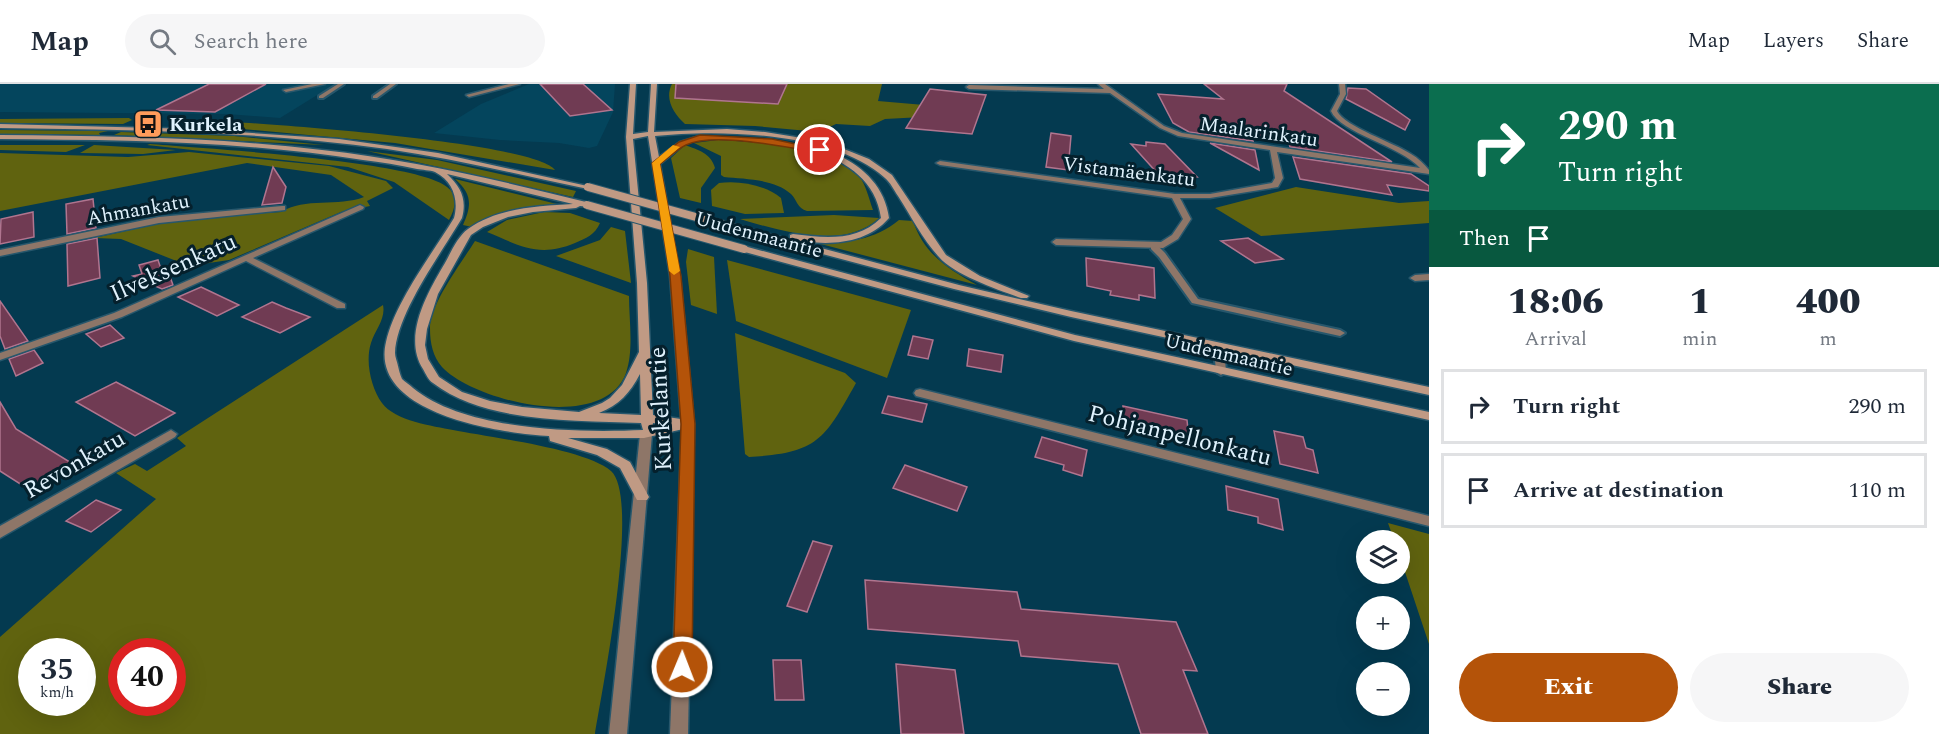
<!DOCTYPE html>
<html lang="en">
<head>
<meta charset="utf-8">
<style>
  body { margin:0; font-family:Spectral,serif; background:#f6f6f7; color:#1f2937; height:100vh; display:flex; flex-direction:column; font-size:22px; white-space:nowrap }
  * { box-sizing:border-box; margin:0 }
  p { font-size:20px; color:#747a83 }
  .icon { flex:none; width:33px; height:33px; fill:none; stroke:currentColor; stroke-width:2; stroke-linecap:round; stroke-linejoin:round }
  .map { position:relative; flex:1; overflow:hidden }
  .details { display:flex; flex-direction:column; background:#fff; width:510px }
  .details>* { flex:none }
  .banner { background:#0b6e4f; color:#fff; overflow:hidden }
  .fabs { position:absolute; left:1356px; top:446px; display:grid; gap:12px }
  .fabs a { display:grid; place-items:center; width:54px; height:54px; border-radius:50%; background:#fff; box-shadow:0 6px 24px #0002; font-size:30px }
  .speed { position:absolute; left:18px; top:554px; display:flex; gap:12px; font-size:30px; font-weight:700; text-align:center }
  .speed>* { display:grid; place-content:center; width:78px; height:78px; border-radius:50%; background:#fff; box-shadow:0 6px 24px #0002; line-height:1 }
  .speed small { font-size:15px; font-weight:400 }
  .speed .limit { border:9px solid #d22; background:#fff; color:#111 }
  .pin { position:absolute; display:grid; place-items:center; width:51px; height:51px; color:#fff; margin:-26px; border:3px solid #fff; border-radius:50%; box-shadow:0 2px 6px #0007 }
  .me { position:absolute; width:66px; margin:-33px; rotate:1deg; stroke-linejoin:round; filter:drop-shadow(0 0 4px #0008) }
  .turn { display:flex; align-items:center; gap:21px; height:126px; padding:0 30px; font-size:27px }
  .turn .icon { width:78px; height:78px; stroke-width:2.5 }
  .turn b { display:block; font-size:42px; line-height:51px }
  .then { display:flex; align-items:center; height:57px; padding:0 30px; background:#0003; gap:12px; font-size:22px }
  .eta { display:flex; justify-content:space-evenly; align-items:center; height:102px; text-align:center }
  .eta b { font-size:36px; font-weight:800; line-height:42px }
  .button { display:flex; gap:12px; margin-top:auto; padding:12px 30px }
  .button a { flex:1; height:69px; border-radius:36px; background:#b45309; color:#fff; font-size:24px; font-weight:800; line-height:69px; text-align:center }
  .button a+a { background:#f6f6f7; color:#1f2937 }
  ul { padding:0; list-style:none }
  li { display:flex; align-items:center; gap:18px; height:75px; margin:0 12px 9px; padding:0 18px; border:3px solid #e0e1e3; border-radius:0px }
  li div { flex:1 }
  li b { display:block; font-size:22px }
  li em { font-style:normal }
  header { display:flex; align-items:center; gap:36px; box-sizing:border-box; height:84px; padding:0 30px; background:#fff; border-bottom:2px solid #e0e1e3 }
  header strong { font-size:28px }
  nav { display:flex; gap:33px; margin-inline-start:auto; font-size:21px }
  .search { width:420px; height:54px; background:#f6f6f7; display:flex; align-items:center; gap:15px; box-sizing:border-box; padding:0 21px; border-radius:33px; color:#747a83; font-size:22px }
  main { display:flex; flex:1; min-height:0 }
  .map>svg:first-child { display:block }
  .built { fill:#04455d }
  .green { fill:#60630f; fill-rule:evenodd }
  .building { fill:#703b53; stroke:#b0758f; stroke-width:1.5 }
  .lines { fill:none; stroke-linecap:round; stroke-linejoin:round }
  .service-casing { stroke:#27576c; stroke-width:4 }
  .minor-casing { stroke:#27576c; stroke-width:3 }
  .tertiary-casing { stroke:#27576c; stroke-width:3 }
  .secondary-casing { stroke:#27576c; stroke-width:3 }
  .service { fill:#8e7668; fill-rule:evenodd }
  .minor { fill:#8e7668; fill-rule:evenodd }
  .tertiary { fill:#8e7668; fill-rule:evenodd }
  .secondary { fill:#c09a84; fill-rule:evenodd }
  .secondary-bridge-casing { stroke:#27576c; stroke-width:10; stroke-linecap:butt }
  .secondary-bridge { stroke:#c09a84; stroke-width:8 }
  .route { fill:#b45309; stroke:#753606; stroke-width:1.5 }
  .slow { fill:#f59e0b }
  .labels { text-anchor:middle; stroke-width:6; stroke-linejoin:round; paint-order:stroke }
  .far-poi-label { font-size:20px; font-weight:bold; fill:#e0f2fd; stroke:#05202c; text-anchor:start }
  .far-street-label { font-size:20px; fill:#e0f2fd; stroke:#05202c }
  .street-label { font-size:24px; fill:#e0f2fd; stroke:#05202c }
</style>
</head>
<body>
<header>
<strong>Map</strong>
<div class="search"><svg class="icon" aria-label="search" viewBox="0 0 24 24"><circle cx="10" cy="10" r="6"/><path d="M15 15l6 6"/></svg>Search here</div>
<nav><a>Map</a><a>Layers</a><a>Share</a></nav>
</header>
<main>
<div class="map">
<svg width="1429" height="650" viewBox="0 0 1429 650">
  <rect width="100%" height="100%" fill="#043a50"/>
  <g class="built">
    <polygon points="0,0 335,0 280,34 227,30 0,28"/>
    <polygon points="529,0 615,0 613,28 597,62 589,64 559,59 500,56 434,49 481,20"/>
  </g>
  <g class="green">
    <path d="M672 0H882L878 17 982 26 973 32 960 31 885 35 870 42 836 40 819 48 755 42 685 40C674 30 664 15 672 0Z"/>
    <polygon points="129,34 132,36 123,40 0,39 0,35"/>
    <path d="M219 37C267 40 534 58 555 86L395 59 188 40Z"/>
    <polygon points="0,46 108,47 99,49 100,51 0,50"/>
    <polygon points="121,48 234,52 324,61 114,51"/>
    <path d="M718 56C753 58 837 62 859 92 866 101 869 115 873 126L807 127C797 124 797 116 791 110 775 95 744 95 724 93L721 91V72L694 59Z"/>
    <path d="M150 60C199 64 418 77 447 103 459 112 455 125 449 136L394 98 348 83 147 61Z"/>
    <polygon points="0,61 85,61 66,68 0,66"/>
    <polygon points="94,61 176,66 143,70 80,69"/>
    <path d="M685 61C698 66 711 69 715 84L701 104V119L680 114 671 74Z"/>
    <polygon points="367,67 437,76 576,107 573,113"/>
    <path d="M189 68 329 82 386 97 393 104 367 117 370 122 341 128 229 176 189 182 121 155 94 154 180 135 281 128C305 113 338 123 364 113L331 91 247 79 0 127V69L128 73Z"/>
    <path d="M455 95 561 121C530 122 497 124 472 143L463 141C472 121 472 110 455 95Z"/>
    <path d="M719 99C739 96 765 101 781 114L784 129 745 130 712 122 711 106Z"/>
    <polygon points="1296,103 1399,119 1429,117 1429,139 1261,152 1215,124"/>
    <path d="M544 128 570 129 600 139C595 151 586 154 575 159 539 174 521 162 487 148L507 136Z"/>
    <path d="M834 131 879 134C844 167 781 147 740 135Z"/>
    <path d="M899 136 913 137C924 170 948 185 977 201L817 159C847 159 875 156 899 136Z"/>
    <polygon points="611,143 625,147 631,199 556,172 600,156"/>
    <path d="M475 157 629 212C629 236 634 266 626 289 604 349 475 318 442 283 433 273 430 259 430 245 429 221 462 178 475 157Z"/>
    <polygon points="688,165 714,173 717,230 691,221 686,178"/>
    <polygon points="727,176 911,226 887,294 736,237"/>
    <path d="M383 221C386 235 375 246 371 259 365 277 371 304 382 319 395 337 433 342 453 346 488 353 586 365 611 387 641 414 602 606 595 650H0V553L156 415 116 389 135 380 147 387 186 362 177 354ZM32 567H82V618H32ZM122 567H172V618H122Z"/>
    <path d="M735 249 845 289 856 299C824 356 818 369 749 373L745 370Z"/>
    <polygon points="1388,439 1429,450 1429,560 1400,473 1400,456 1394,456"/>
  </g>
  <g class="building">
    <polygon points="209,0 266,0 215,28 156,26"/>
    <polygon points="540,0 583,0 612,26 570,32"/>
    <polygon points="676,0 787,0 778,20 675,14"/>
    <polygon points="1204,0 1287,0 1284,7 1392,78 1290,63 1288,56 1252,53 1253,57 1189,48 1173,39 1158,10 1223,15"/>
    <polygon points="1348,4 1366,5 1410,36 1405,46 1346,15"/>
    <polygon points="930,5 986,11 972,50 906,44"/>
    <polygon points="1051,49 1071,52 1068,86 1046,83"/>
    <polygon points="1146,58 1165,60 1197,93 1159,91 1131,60 1146,62"/>
    <polygon points="1210,59 1255,66 1259,86"/>
    <polygon points="1293,73 1411,90 1429,102 1429,107 1387,101 1392,111 1300,95"/>
    <polygon points="273,83 286,103 282,119 262,121"/>
    <polygon points="93,115 96,144 67,150 66,120"/>
    <polygon points="33,128 34,153 0,160 1,135"/>
    <polygon points="97,154 100,194 68,202 67,160"/>
    <polygon points="1248,154 1283,175 1255,179 1221,157"/>
    <polygon points="1086,174 1154,184 1155,214 1139,211 1139,216 1110,211 1111,207 1087,202"/>
    <polygon points="158,176 161,185 167,184 173,201 162,205 153,201 146,203 144,197 133,192 142,190 139,181"/>
    <polygon points="201,203 239,221 217,232 178,213"/>
    <polygon points="0,217 28,257 5,265 0,252"/>
    <polygon points="272,218 286,224 310,233 280,249 242,233"/>
    <polygon points="110,241 124,254 101,263 86,250"/>
    <polygon points="913,252 933,256 928,275 908,271"/>
    <polygon points="969,265 1003,271 1001,288 967,282"/>
    <polygon points="34,266 43,279 16,292 9,275"/>
    <polygon points="116,298 175,329 135,352 76,318"/>
    <polygon points="888,312 927,320 922,338 882,329"/>
    <polygon points="0,318 16,345 73,380 28,405 0,387"/>
    <polygon points="1123,322 1187,336 1189,356 1123,341"/>
    <polygon points="1274,347 1303,353 1306,364 1313,366 1318,389 1280,380"/>
    <polygon points="1042,353 1087,366 1082,392 1063,386 1064,381 1035,373"/>
    <polygon points="905,381 967,403 957,427 893,404"/>
    <polygon points="1226,402 1278,415 1283,446 1258,439 1258,433 1228,426"/>
    <polygon points="96,416 121,426 91,448 66,437"/>
    <polygon points="813,457 832,462 807,528 787,522"/>
    <polygon points="865,496 1017,508 1021,525 1176,538 1197,587 1183,586 1208,650 1141,650 1118,580 1021,572 1018,557 868,545"/>
    <polygon points="773,576 801,576 804,616 775,616"/>
    <polygon points="896,580 955,586 964,650 901,650"/>
  </g>
  <g class="lines">
    <g class="service-casing">
      <g id="service">
        <polygon points="338,0 344,0 323,14 319,14 319,12"/>
        <polygon points="390,0 396,0 377,14 373,14 373,12"/>
        <polygon points="1151,161 1157,161 1165,169 1198,215 1340,246 1345,249 1340,252 1192,219 1159,173 1151,165"/>
        <polygon points="1219,260 1224,263 1226,288 1221,291 1216,288 1214,263"/>
      </g>
    </g>
    <g class="minor-casing">
      <g id="minor">
        <polygon points="312,0 325,0 286,8 283,6"/>
        <polygon points="509,0 520,0 469,13 466,11"/>
        <path d="M1098 0H1105L1164 42 1182 49 1420 84C1401 62 1340 49 1331 27L1340 10 1339 0H1345L1346 10 1337 27C1345 43 1395 59 1411 70 1418 74 1424 80 1429 86V90L1277 68 1283 94 1278 103 1210 114H1180L1191 135 1178 155 1163 164 1056 161 1052 158 1056 155 1161 158 1172 151 1183 135 1172 114 940 81 936 79 940 77 1175 110H1210L1272 99 1275 94 1270 66 1178 52 1160 44 1110 9 969 5 966 3 969 1 1104 5Z"/>
        <polygon points="360,121 364,123 363,125 253,174 345,220 345,224 337,224 246,177 122,233 0,276 0,269 114,229"/>
        <polygon points="282,122 285,122 285,126 159,139 0,172 0,166 159,133"/>
        <polygon points="1429,190 1429,196 1415,197 1410,194 1415,191"/>
        <polygon points="920,305 1429,432 1429,442 916,312 914,309 916,306"/>
        <polygon points="171,346 177,350 175,353 0,454 0,442"/>
      </g>
    </g>
    <g class="tertiary-casing">
      <g id="tertiary">
        <polygon points="688,336 694,340 688,650 670,650 682,340"/>
        <polygon points="646,346 652,350 627,650 609,650 640,350"/>
      </g>
    </g>
    <g class="secondary-casing">
      <g id="secondary">
        <path d="M630 0H636L633 50 648 48 651 0H657L654 48 727 45 765 48 802 54 839 63 869 75 892 91 946 171 980 192 1029 212 1027 214H1021C999 206 954 191 939 173 923 156 911 132 898 112 894 106 890 98 885 94 834 48 720 45 655 52L659 73 680 58 700 52 703 54 684 60 660 80 680 192 694 340 692 343 644 354H568L607 365 630 378 649 413 647 416H637L620 384 597 371 550 357 549 352C500 349 369 330 386 258 395 218 432 170 454 134 459 116 453 97 435 88 430 86 422 86 417 85 399 81 381 78 363 76 243 57 121 56 0 55V51C108 52 215 53 322 66 413 76 502 97 590 119V123L580 122 576 124 533 128 508 133 483 143 471 151 438 210 427 245 425 261 428 275 439 293 462 308 490 317 522 323 579 328 602 319 610 314 622 301 639 268 637 199 626 53ZM648 52 670 192 681 335 653 331 647 199 633 55ZM447 90 573 120C537 122 498 124 468 145 458 152 451 168 445 179 428 208 402 252 423 285 426 290 428 296 433 299 487 340 576 336 641 339L643 346C578 349 465 347 413 304 410 301 405 298 402 295 400 291 399 286 398 282 397 277 395 273 395 269 396 230 442 168 462 134 467 115 461 103 447 90ZM640 290 641 331 599 329C619 321 630 309 640 290ZM653 339 669 341 652 345Z"/>
        <path d="M0 40 194 45 339 55 438 69 592 103 588 105C521 91 455 75 387 65 259 47 129 46 0 44Z"/>
        <path d="M816 65C823 64 831 68 838 71 865 84 885 104 889 134 865 162 824 162 790 155V151L793 150C824 154 857 158 881 134 876 97 848 79 816 67Z"/>
        <polygon points="739,142 959,201 1071,227 1429,303 1429,311 1071,233 954,205 736,147 736,143"/>
        <polygon points="744,162 1075,251 1429,328 1429,336 1074,257 741,167 741,163"/>
      </g>
    </g>
    <use href="#service" class="service"/>
    <use href="#minor" class="minor"/>
    <use href="#tertiary" class="tertiary"/>
    <use href="#secondary" class="secondary"/>
    <g class="secondary-bridge-casing">
      <g id="secondary-bridge">
        <polyline points="588,103 739,145"/>
        <polyline points="587,121 744,165"/>
      </g>
    </g>
    <use href="#secondary-bridge" class="secondary-bridge"/>
  </g>
  <path class="route" d="M700 51 772 55 824 66 820 69C788 63 714 48 686 61 677 65 668 74 660 80L681 192 695 340 692 583 689 589 682 591 676 589 673 583 681 340 670 192 652 79 679 58Z"/>
  <polygon class="slow" points="673,61 680,63 660,80 680,187 674,191 669,187 652,79"/>
  <defs>
    <g id="bus-square" transform="scale(1.5)"><rect x="-9" y="-9" width="18" height="18" rx="4" fill="#ff9b5a" stroke="#05202c"/><path d="M-5-6H5V4H4V6H2V4H-2V6H-4V4H-5ZM-3.5-4V0h7V-4ZM-3.5 1.2v1.5H-2V1.2ZM2 1.2v1.5H3.5V1.2Z" fill="#111"/></g>
  </defs>
  <g fill-rule="evenodd">
    <use href="#bus-square" x="148" y="40"/>
  </g>
  <g class="labels">
    <g class="far-poi-label">
      <text x="169" y="47">Kurkela</text>
    </g>
    <g class="far-street-label">
      <text transform="translate(1259 47) rotate(8)" y="7">Maalarinkatu</text>
      <text transform="translate(1129 87) rotate(7)" y="7">Vistamäenkatu</text>
      <text transform="translate(138 125) rotate(-10)" y="7">Ahmankatu</text>
      <text transform="translate(759 150) rotate(15)" y="7">Uudenmaantie</text>
      <text transform="translate(1229 270) rotate(13)" y="7">Uudenmaantie</text>
    </g>
    <g class="street-label">
      <text transform="translate(173 183) rotate(-24)" y="8">Ilveksenkatu</text>
      <text transform="translate(660 325) rotate(-93)" y="8">Kurkelantie</text>
      <text transform="translate(1180 351) rotate(14)" y="8">Pohjanpellonkatu</text>
      <text transform="translate(74 380) rotate(-30)" y="8">Revonkatu</text>
    </g>
  </g>
</svg>
<div class="fabs">
<a><svg class="icon" aria-label="layers" viewBox="0 0 24 24"><path d="M12 4l9 5-9 5-9-5zM3 14l9 5 9-5"/></svg></a>
<a>+</a>
<a>−</a>
</div>
<div class="speed"><div>35<small>km/h</small></div><div class="limit">40</div></div>
<div class="pin" style="left:820px;top:66px;background:#d93025"><svg class="icon" aria-label="arrive" viewBox="0 0 24 24"><path d="M6 21V4h12l-3 4 3 4H6"/></svg></div>
<svg class="me" style="left:682px;top:583px" viewBox="-20 -20 40 40"><circle r="17" fill="#b45309" stroke="#fff" stroke-width="3"/><path d="M0-11L8 9 0 5-8 9z" fill="#fff"/></svg>
</div>
<section class="details">
<div class="banner">
<div class="turn"><svg class="icon" aria-label="right" viewBox="0 0 24 24"><path d="M7 20v-9h11M14 6l5 5-5 5"/></svg><div><b>290 m</b>Turn right</div></div>
<div class="then">Then<svg class="icon" aria-label="arrive" viewBox="0 0 24 24"><path d="M6 21V4h12l-3 4 3 4H6"/></svg></div>
</div>
<div class="eta">
<div><b>18:06</b><p>Arrival</p></div>
<div><b>1</b><p>min</p></div>
<div><b>400</b><p>m</p></div>
</div>
<ul>
<li><svg class="icon" aria-label="right" viewBox="0 0 24 24"><path d="M7 20v-9h11M14 6l5 5-5 5"/></svg><div><b>Turn right</b></div><em>290 m</em></li>
<li><svg class="icon" aria-label="arrive" viewBox="0 0 24 24"><path d="M6 21V4h12l-3 4 3 4H6"/></svg><div><b>Arrive at destination</b></div><em>110 m</em></li>
</ul>
<div class="button"><a>Exit</a><a>Share</a></div>
</section>
</main>
</body>
</html>
